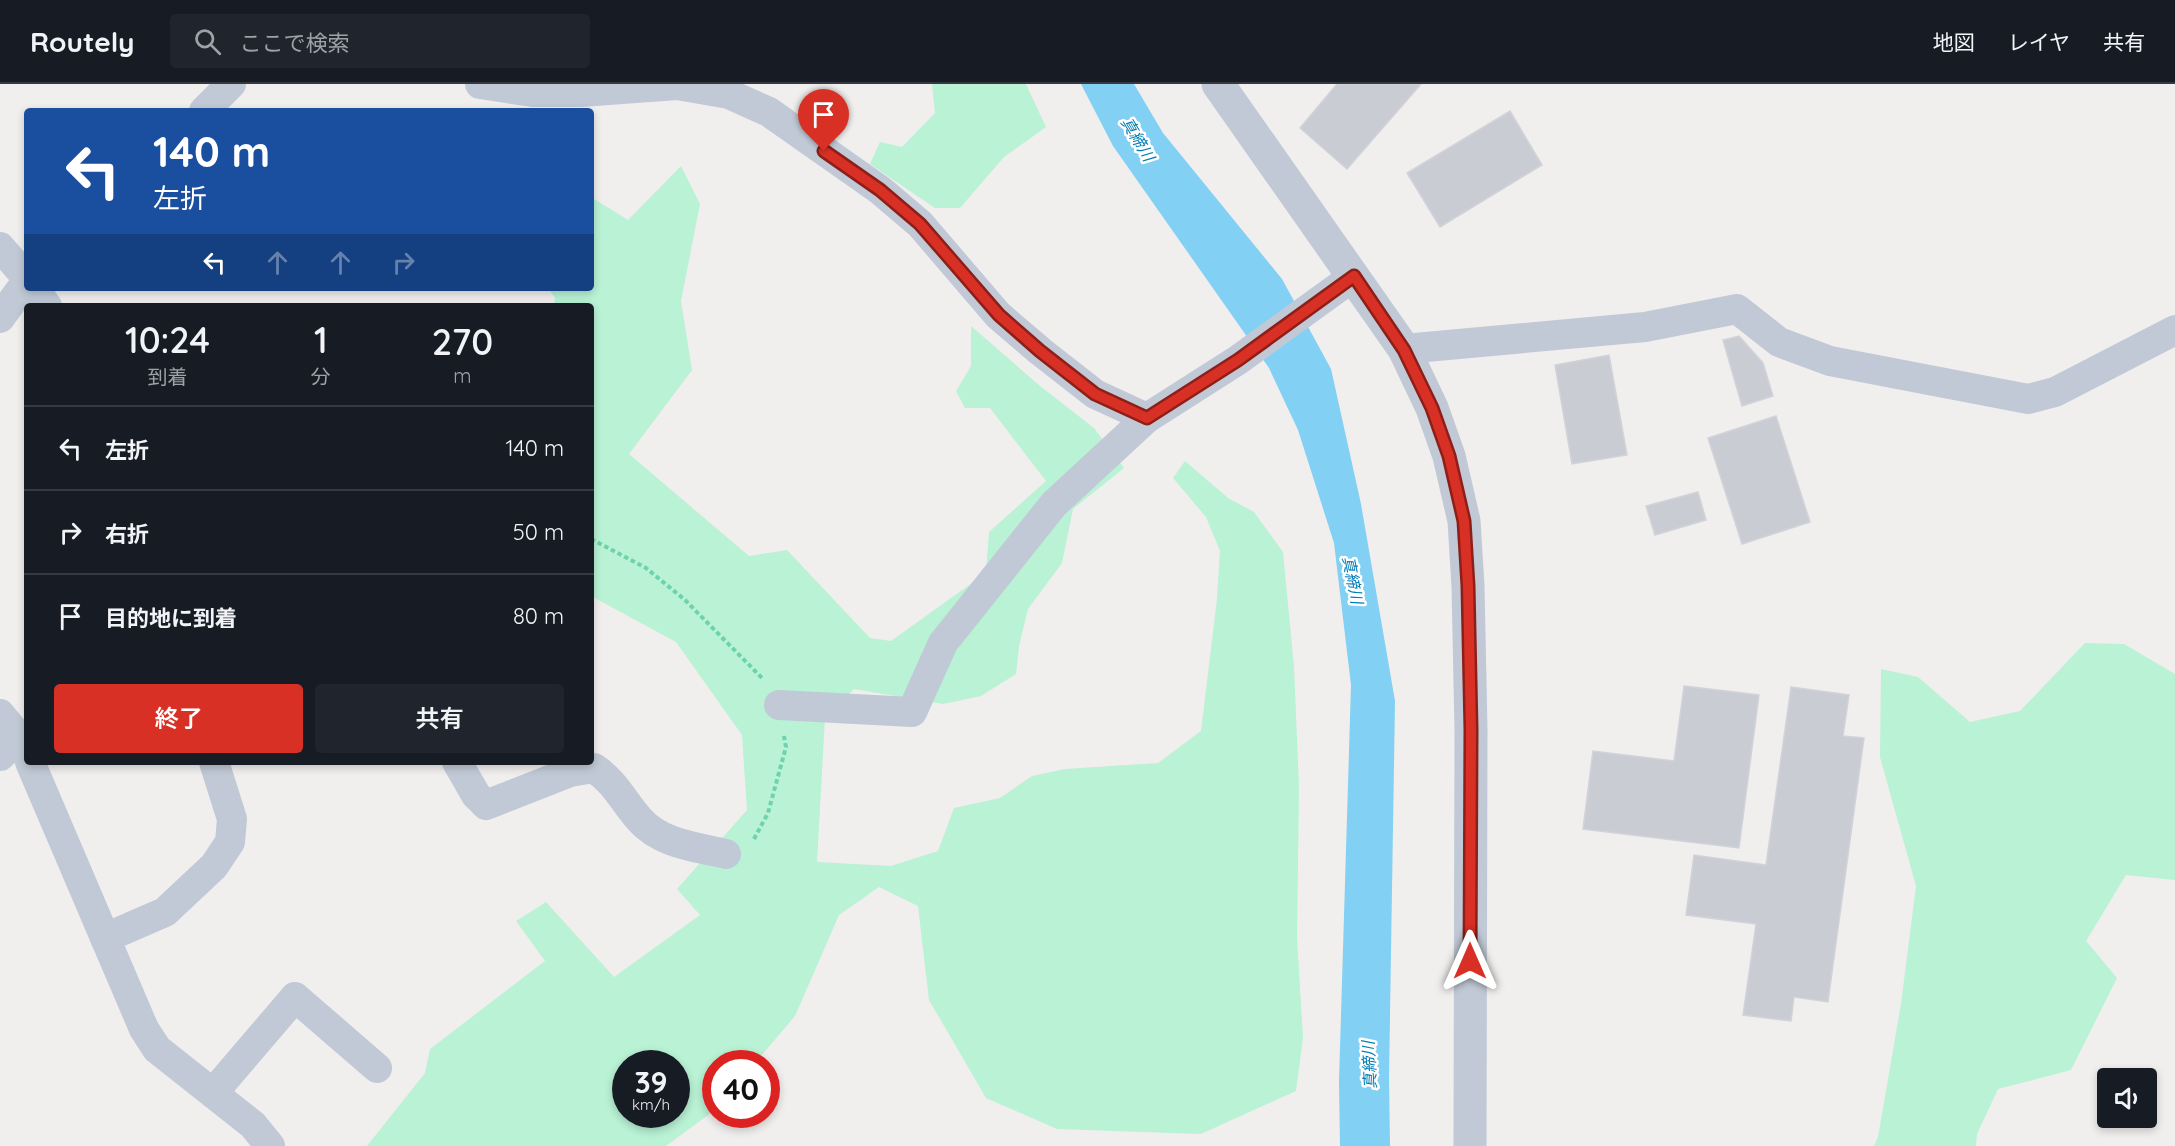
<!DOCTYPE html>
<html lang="ja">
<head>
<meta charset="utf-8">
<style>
  body { margin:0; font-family:Quicksand,"Noto Sans JP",sans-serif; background:#20242c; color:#f1f3f6; height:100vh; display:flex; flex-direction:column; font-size:22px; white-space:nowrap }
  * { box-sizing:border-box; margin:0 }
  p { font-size:20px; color:#9ea1a6 }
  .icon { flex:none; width:33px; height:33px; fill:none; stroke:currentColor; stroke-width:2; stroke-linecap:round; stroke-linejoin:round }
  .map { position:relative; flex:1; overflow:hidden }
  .drawer { position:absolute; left:24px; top:219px; width:570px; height:462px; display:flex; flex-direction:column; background:#171b24; border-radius:6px; box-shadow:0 3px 9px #0003 }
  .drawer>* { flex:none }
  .hud { position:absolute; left:24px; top:24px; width:570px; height:183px; border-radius:6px; box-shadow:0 3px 9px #0003; background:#1a4fa0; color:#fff; overflow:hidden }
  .fabs { position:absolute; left:2097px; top:984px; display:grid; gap:12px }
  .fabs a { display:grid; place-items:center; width:60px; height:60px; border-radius:6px; background:#171b24; box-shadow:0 3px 9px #0003; font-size:30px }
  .speed { position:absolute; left:612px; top:966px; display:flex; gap:12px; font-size:30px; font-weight:700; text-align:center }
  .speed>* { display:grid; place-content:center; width:78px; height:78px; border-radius:50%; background:#171b24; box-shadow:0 3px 9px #0003; line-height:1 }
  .speed small { font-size:15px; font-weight:400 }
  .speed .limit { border:9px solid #d22; background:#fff; color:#111 }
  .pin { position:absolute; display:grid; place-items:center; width:51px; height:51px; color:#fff; margin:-62px -26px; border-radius:50% 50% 50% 0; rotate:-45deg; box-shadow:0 0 6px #0007 }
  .pin .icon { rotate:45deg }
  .me { position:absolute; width:66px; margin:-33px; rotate:0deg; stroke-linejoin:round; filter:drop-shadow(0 0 4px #0008) }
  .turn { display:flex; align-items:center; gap:21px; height:126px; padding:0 30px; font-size:27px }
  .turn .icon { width:78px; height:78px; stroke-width:2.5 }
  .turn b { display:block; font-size:42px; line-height:51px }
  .lanes { display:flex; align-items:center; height:57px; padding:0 30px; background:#0003; justify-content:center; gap:30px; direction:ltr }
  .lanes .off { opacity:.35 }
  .eta { display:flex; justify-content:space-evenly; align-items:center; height:102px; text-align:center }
  .eta b { font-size:36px; font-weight:600; line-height:42px }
  .cta { display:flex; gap:12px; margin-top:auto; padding:12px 30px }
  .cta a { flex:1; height:69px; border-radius:6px; background:#d93025; color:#fff; font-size:24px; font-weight:600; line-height:69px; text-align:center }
  .cta a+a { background:#20242c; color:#f1f3f6 }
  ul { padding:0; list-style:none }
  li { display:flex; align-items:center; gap:18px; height:84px; padding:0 30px; border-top:2px solid #363941 }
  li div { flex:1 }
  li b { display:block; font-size:22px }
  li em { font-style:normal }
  header { display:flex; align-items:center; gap:36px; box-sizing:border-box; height:84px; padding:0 30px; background:#171b24; border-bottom:2px solid #363941 }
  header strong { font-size:28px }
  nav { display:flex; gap:33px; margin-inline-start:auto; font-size:21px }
  .search { width:420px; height:54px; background:#20242c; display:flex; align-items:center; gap:15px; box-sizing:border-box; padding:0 21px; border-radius:6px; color:#9ea1a6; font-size:22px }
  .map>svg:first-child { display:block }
  .green { fill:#b9f2d5; fill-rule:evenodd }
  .water { fill:#82d0f3 }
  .building { fill:#caccd4; stroke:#d2d3da; stroke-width:1.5 }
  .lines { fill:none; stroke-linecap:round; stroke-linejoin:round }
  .path { stroke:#6ed3ac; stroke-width:4; stroke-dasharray:4.5 3; stroke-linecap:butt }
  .minor { stroke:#c0c9d5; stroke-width:30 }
  .tertiary { stroke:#c0c9d5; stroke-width:33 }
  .route-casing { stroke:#8d1f18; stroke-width:15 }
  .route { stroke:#d93025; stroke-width:10 }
  .labels { text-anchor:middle; stroke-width:5; stroke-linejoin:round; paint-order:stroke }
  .water-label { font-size:16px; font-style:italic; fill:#017cb4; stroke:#fff }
</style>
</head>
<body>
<header>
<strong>Routely</strong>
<div class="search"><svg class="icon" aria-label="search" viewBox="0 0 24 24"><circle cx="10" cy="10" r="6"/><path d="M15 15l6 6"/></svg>ここで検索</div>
<nav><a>地図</a><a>レイヤ</a><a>共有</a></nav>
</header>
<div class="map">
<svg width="2175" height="1062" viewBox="0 0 2175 1062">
  <rect width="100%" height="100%" fill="#f1eeee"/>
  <g class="green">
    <polygon points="932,0 1026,0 1046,43 1004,73 960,124 935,124 870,80 880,58 902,63 935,29"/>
    <path d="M681 82 700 120 681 217 692 286 629 370 749 472 787 466 870 554 891 557 986 489 989 448 1046 397 990 324H965L956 307 971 282V242L1040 302 1094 344 1124 384 1073 425 1062 479 1028 525 1019 562 1016 590 981 612 943 620 854 605 825 633 817 778 891 782 938 767 954 724 1000 714 1032 692 1065 685 1158 679 1201 647 1217 515 1220 467 1206 433 1173 394 1185 377 1228 414 1254 428 1283 468 1294 583 1299 702 1297 853 1303 954 1296 1007 1201 1050 1057 1045 986 1014 929 916 918 822 879 803 839 831 795 932 755 979 716 980 715 1026 666 1062H367L425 989 430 965 545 877 516 837 546 818 614 893 700 831 677 805 747 726 742 651 676 558 591 512V222H554L555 214 548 204H591V113L628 136ZM626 980H676V1030H626Z"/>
    <polygon points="2085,559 2124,560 2175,590 2175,796 2126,791 2086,857 2117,894 2071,986 1998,1005 1977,1050 1976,1062 1874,1062 1878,1053 1901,920 1916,802 1880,673 1881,585 1918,593 1970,638 2020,627"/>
  </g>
  <polygon class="water" points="1081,0 1134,0 1163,49 1282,195 1331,285 1361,420 1395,617 1389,994 1390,1062 1340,1062 1339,997 1351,601 1334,459 1298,346 1269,284 1113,62"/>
  <g class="building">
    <polygon points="1337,0 1421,0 1347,85 1300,44"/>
    <polygon points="1510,27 1542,81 1440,143 1407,89"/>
    <polygon points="1739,252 1763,279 1773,312 1742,322 1723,256"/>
    <polygon points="1609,271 1627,371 1572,380 1555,281"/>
    <polygon points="1776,332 1810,438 1742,460 1708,354"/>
    <polygon points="1698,408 1706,436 1655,451 1646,422"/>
    <polygon points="1684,602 1759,611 1739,764 1583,745 1593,667 1674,677"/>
    <polygon points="1791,603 1849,611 1843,652 1864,654 1828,918 1794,913 1791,937 1743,931 1756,840 1686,831 1694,771 1766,781"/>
  </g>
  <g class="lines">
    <g class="path">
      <polyline points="591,455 646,484 685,516 763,595"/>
      <polyline points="754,755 768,729 786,663 784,652"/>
    </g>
    <g class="minor">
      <polyline points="480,0 533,8 581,8 677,1 729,10 769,28 880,106 920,140 998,231 1040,267 1095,310 1147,334"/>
      <polyline points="204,27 231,0"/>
      <polyline points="0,163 27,194"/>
      <polyline points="34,204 47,222"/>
      <polyline points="0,234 27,197"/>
      <polyline points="1404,265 1645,243 1737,225 1779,258 1830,277 2028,315 2055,308 2175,246"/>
      <polyline points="779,621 912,628 943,559 1054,420 1147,334 1238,276 1354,192"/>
      <polyline points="0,630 20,654 27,670"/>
      <polyline points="0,672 20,654 27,652"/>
      <polyline points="30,678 144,945 157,965 253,1041 270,1062"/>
      <path d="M457 678 476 711 486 721 570 688 594 684C616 699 623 717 640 736 661 760 697 763 726 770"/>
      <polyline points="105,854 165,828 214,782 230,758 232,735 214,678"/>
      <polyline points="213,1009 295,913 377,984"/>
    </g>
    <polyline class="tertiary" points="1218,0 1404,265 1432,324 1449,372 1464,437 1468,502 1471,646 1470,1062"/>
  </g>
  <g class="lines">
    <g class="route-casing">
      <polyline id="route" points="824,67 880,106 920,140 999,231 1040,267 1095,310 1147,334 1238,276 1354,192 1404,266 1432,324 1449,372 1464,437 1468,502 1471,646 1470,877"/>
    </g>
    <use href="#route" class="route"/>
  </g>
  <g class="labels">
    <g class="water-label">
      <text transform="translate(1138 55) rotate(59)" y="6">真締川</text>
      <text transform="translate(1353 496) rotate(79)" y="6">真締川</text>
      <text transform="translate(1369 981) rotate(-93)" y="6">真締川</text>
    </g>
  </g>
</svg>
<div class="fabs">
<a><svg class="icon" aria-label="sound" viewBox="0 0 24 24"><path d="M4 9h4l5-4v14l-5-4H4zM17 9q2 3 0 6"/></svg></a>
</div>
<div class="speed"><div>39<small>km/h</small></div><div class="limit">40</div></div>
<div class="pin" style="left:824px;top:67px;background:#d93025"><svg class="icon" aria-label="arrive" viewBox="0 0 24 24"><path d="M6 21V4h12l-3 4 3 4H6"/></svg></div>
<svg class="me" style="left:1470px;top:877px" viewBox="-20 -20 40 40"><path d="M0-17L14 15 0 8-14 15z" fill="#d93025" stroke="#fff" stroke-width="4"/></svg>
<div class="hud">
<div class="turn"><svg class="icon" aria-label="left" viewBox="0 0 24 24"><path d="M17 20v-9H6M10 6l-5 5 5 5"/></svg><div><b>140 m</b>左折</div></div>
<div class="lanes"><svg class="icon" aria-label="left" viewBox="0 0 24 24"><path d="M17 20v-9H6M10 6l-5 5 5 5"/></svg><svg class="icon off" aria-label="ahead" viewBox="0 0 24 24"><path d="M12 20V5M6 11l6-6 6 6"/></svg><svg class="icon off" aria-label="ahead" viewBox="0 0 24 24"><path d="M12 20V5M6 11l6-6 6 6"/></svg><svg class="icon off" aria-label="right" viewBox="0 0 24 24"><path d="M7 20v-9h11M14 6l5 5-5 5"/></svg></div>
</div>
<section class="drawer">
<div class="eta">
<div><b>10:24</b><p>到着</p></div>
<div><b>1</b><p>分</p></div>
<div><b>270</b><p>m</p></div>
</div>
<ul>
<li><svg class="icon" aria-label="left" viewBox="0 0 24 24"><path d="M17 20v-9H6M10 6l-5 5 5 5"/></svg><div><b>左折</b></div><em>140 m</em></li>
<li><svg class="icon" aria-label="right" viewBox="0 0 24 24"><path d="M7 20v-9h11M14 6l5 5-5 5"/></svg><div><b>右折</b></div><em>50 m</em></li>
<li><svg class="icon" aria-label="arrive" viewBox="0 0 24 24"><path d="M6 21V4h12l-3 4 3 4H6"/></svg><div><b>目的地に到着</b></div><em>80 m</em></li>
</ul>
<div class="cta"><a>終了</a><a>共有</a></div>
</section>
</div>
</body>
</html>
